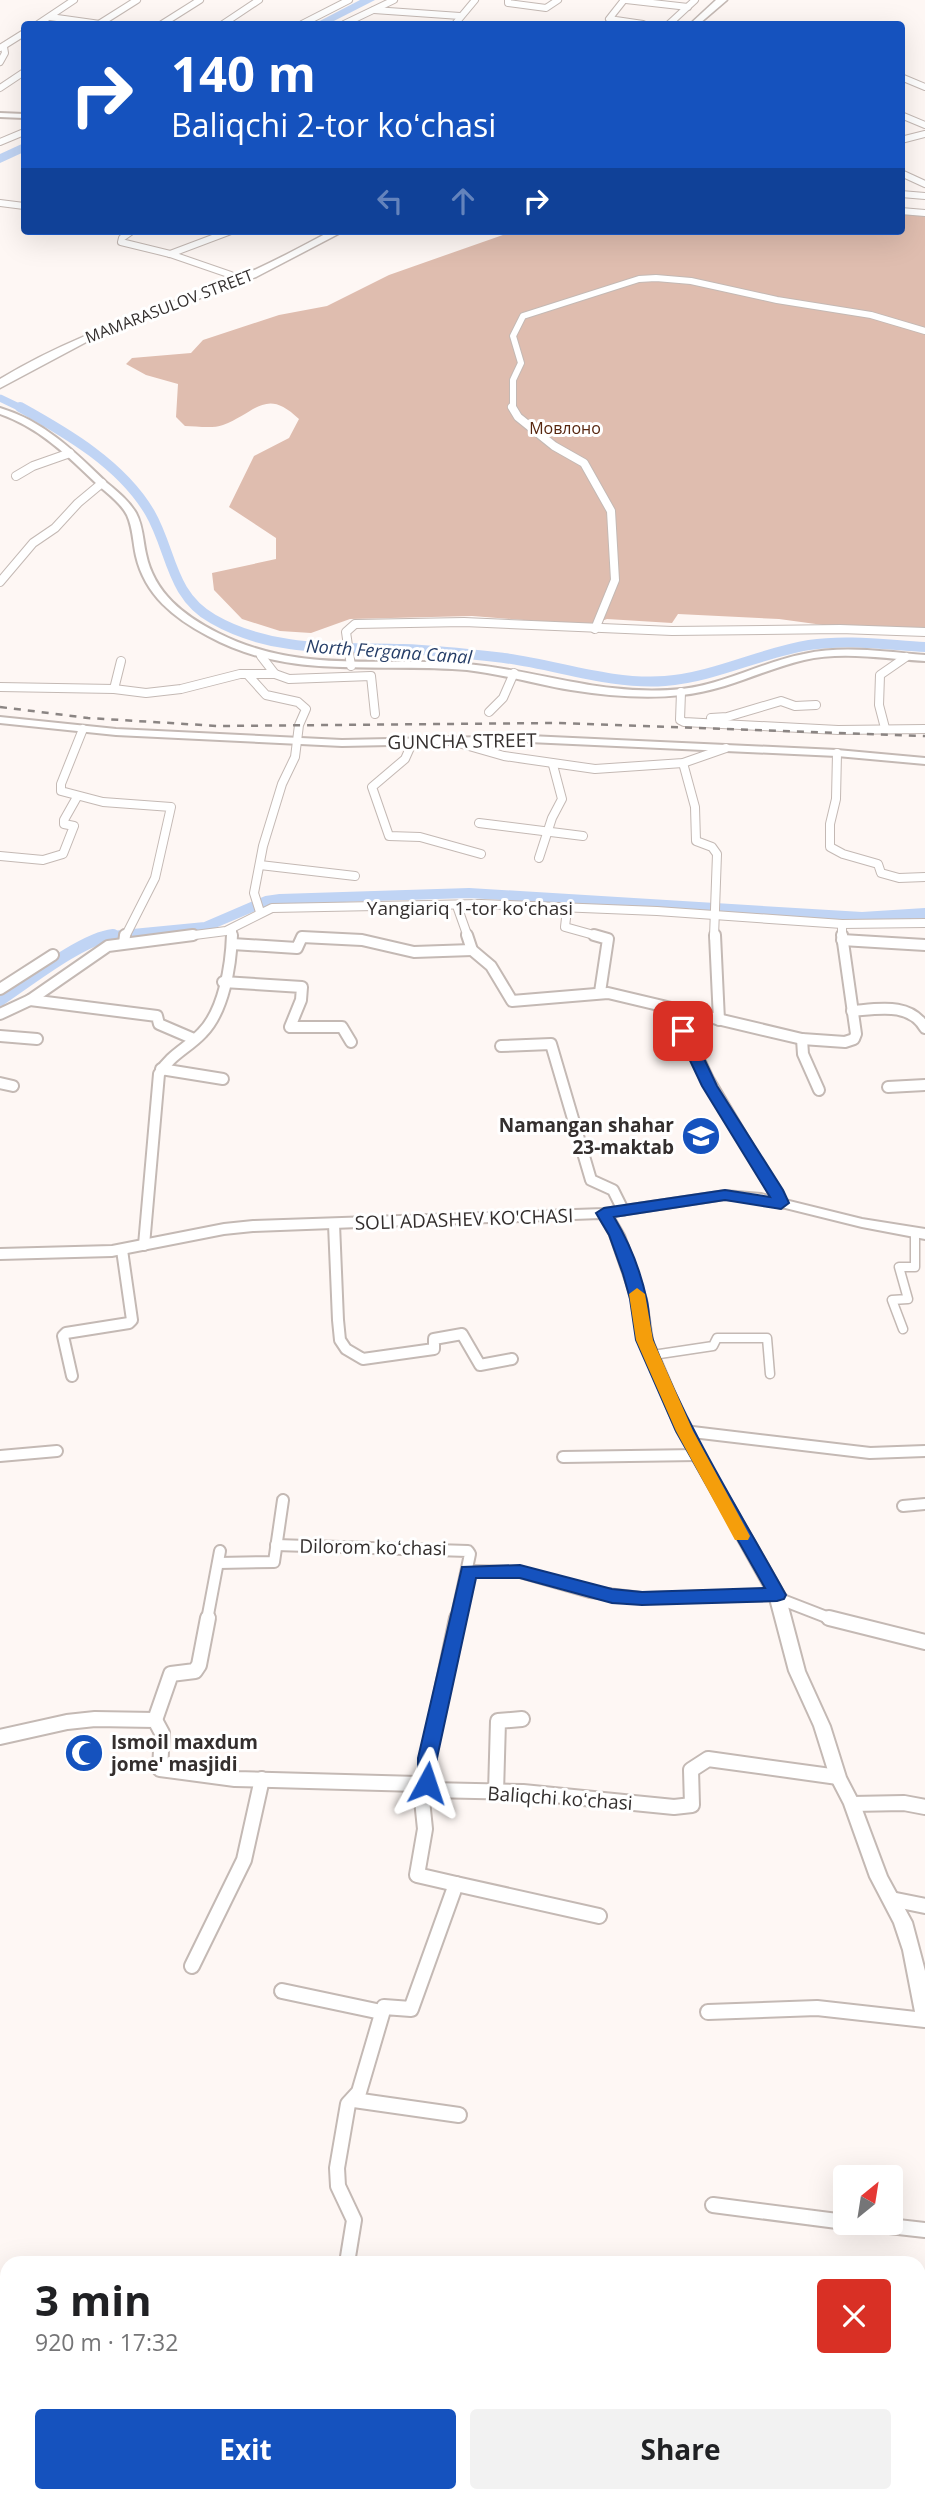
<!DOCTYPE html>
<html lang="en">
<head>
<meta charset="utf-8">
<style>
  body { margin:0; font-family:"Open Sans",sans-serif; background:#f2f2f2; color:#202124; height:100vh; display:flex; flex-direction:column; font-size:26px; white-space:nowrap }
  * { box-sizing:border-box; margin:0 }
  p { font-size:23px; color:#757577 }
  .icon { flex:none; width:38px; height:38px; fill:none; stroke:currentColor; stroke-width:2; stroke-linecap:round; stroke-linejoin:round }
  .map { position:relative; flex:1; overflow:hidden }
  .sheet { position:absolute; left:0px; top:2256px; width:926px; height:247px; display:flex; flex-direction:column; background:#fff; border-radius:21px 21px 0 0; box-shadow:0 7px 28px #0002 }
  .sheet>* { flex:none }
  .hud { position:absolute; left:21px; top:21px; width:884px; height:214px; border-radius:7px; box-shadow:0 7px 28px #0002; background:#1552be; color:#fff; overflow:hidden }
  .needle { width:46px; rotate:30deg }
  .controls { position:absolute; left:833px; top:2165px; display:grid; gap:14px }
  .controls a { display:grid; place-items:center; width:70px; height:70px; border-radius:7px; background:#fff; box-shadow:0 7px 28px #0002; font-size:35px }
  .pin { position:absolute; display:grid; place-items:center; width:60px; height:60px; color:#fff; margin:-30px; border-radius:14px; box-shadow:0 4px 10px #0006 }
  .me { position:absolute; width:77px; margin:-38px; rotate:5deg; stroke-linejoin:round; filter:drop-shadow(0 0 5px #0008) }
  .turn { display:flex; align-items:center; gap:24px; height:147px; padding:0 35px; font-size:32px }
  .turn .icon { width:91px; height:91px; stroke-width:2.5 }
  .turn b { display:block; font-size:49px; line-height:60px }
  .lanes { display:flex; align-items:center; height:66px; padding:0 35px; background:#0003; justify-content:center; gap:35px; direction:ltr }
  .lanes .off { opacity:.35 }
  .round { display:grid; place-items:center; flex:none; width:74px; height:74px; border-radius:7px; background:#f2f2f2 }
  .headline { display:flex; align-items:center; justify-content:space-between; height:119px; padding:0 35px }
  h1 { font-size:42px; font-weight:700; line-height:52px }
  .button { display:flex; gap:14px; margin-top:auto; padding:14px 35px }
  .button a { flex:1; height:80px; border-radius:7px; background:#1552be; color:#fff; font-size:28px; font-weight:700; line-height:80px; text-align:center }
  .button a+a { background:#f2f2f2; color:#202124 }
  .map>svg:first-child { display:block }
  .green { fill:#dfbdaf }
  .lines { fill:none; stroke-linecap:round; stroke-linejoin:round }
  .canal-far2 { stroke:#c0d4f4; stroke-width:7 }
  .canal-far1 { stroke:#c0d4f4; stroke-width:10 }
  .canal { stroke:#c0d4f4; stroke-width:12 }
  .river { fill:#c0d4f4; fill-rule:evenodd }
  .pedestrian-casing { stroke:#c4b9b4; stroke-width:11 }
  .minor-far3-casing { stroke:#c4b9b4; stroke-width:8 }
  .minor-far2-casing { stroke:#c4b9b4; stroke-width:10 }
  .minor-far1-casing { stroke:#c4b9b4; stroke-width:14 }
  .minor-casing { stroke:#c4b9b4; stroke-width:18 }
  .tertiary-casing { stroke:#c4b9b4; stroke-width:4 }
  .primary-casing { stroke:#c4b9b4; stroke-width:3 }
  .pedestrian { stroke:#fff; stroke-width:8 }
  .minor-far3 { stroke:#fff; stroke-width:6 }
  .minor-far2 { stroke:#fff; stroke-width:8 }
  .minor-far1 { stroke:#fff; stroke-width:10 }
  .minor { stroke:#fff; stroke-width:14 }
  .tertiary { fill:#fff; fill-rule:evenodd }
  .primary { fill:#fff; fill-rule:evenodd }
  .rail { stroke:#8b8583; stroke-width:2.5; stroke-dasharray:7 7; stroke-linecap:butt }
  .route { fill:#1552be; stroke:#0e357c; stroke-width:2 }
  .slow { fill:#f59e0b }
  .labels { text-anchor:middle; stroke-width:6; stroke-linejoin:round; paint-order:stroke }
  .far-street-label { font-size:16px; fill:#342f2e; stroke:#fff }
  .far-park-label { font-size:16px; fill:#57260f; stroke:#fff }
  .far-water-label { font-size:18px; font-style:italic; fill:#253d67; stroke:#fff }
  .street-label { font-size:19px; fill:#342f2e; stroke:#fff }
  .poi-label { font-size:19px; font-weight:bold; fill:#342f2e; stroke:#fff; text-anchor:end }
</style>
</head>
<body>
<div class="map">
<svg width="925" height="2502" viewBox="0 0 925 2502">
  <rect width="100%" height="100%" fill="#fef7f4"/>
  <path class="green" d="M901 213 925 214V629L823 625 779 619 678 614 672 623 607 619 593 624H574L472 616 350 619 311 633 280 631 242 619 214 590 212 573 276 559V538L229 507 254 456 289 438 299 419C266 387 257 412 223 425 212 429 196 426 185 426L176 417 178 384 146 375 126 364 132 358 191 353 203 340 279 315 327 306 389 275 514 231H901Z"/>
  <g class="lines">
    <polyline class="canal-far2" points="0,398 23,409"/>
    <g class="canal-far1">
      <path d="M20 407C67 433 122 465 150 513 172 551 170 595 213 619 272 653 338 647 403 649 437 650 470 654 504 658 558 665 610 685 665 681 715 677 760 653 809 645 847 639 887 645 925 647"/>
      <polyline points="102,937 205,927 266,901 280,899 469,893 862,917 925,913"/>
    </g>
    <path class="canal" d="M0 1000C27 982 83 938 113 935"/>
    <g class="river">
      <polygon points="360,0 375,0 328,24 314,24"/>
      <polygon points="24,143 24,152 0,163 0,154"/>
    </g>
    <g class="pedestrian-casing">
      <g id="pedestrian">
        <polyline points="903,1329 892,1300 908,1299 899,1267 915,1267 915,1233"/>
        <polyline points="653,1355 713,1346 717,1338 767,1338 770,1374"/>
      </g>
    </g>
    <g class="minor-far3-casing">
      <g id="minor-far3">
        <polyline points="508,0 508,3 546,8 558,0"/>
        <polyline points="624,0 609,19 643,24"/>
        <polyline points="626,0 688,7"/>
        <polyline points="374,10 460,16"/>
        <polyline points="50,17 100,24"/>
        <polyline points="38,24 74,0"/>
        <polyline points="99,24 137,0"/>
        <polyline points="162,24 200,0"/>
        <polyline points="223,24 259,0"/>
        <polyline points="302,24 349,0"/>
        <polyline points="344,24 394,0"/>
        <polyline points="455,24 475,0"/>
        <polyline points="669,24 695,0"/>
        <polyline points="0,48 24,33"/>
        <polyline points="0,62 5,53 4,47"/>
        <polyline points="901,77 925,87"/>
        <polyline points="0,88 24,72"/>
        <polyline points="901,115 925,125"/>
        <polyline points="901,140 925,134"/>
        <polyline points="0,142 24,132"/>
        <polyline points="901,173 925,184"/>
        <polyline points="901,194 925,196"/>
        <polyline points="0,203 24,206"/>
        <polyline points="901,211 925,213"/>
        <polyline points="132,231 122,238 121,242 170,254 231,275"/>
        <polyline points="170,254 231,231"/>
        <polyline points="513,409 513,380 521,363 513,336 523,316 639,279 656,278 691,281 777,300 871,315 925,331"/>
      </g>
    </g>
    <g class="minor-far2-casing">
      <g id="minor-far2">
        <polyline points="512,407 518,417 554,446 584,463 611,511 615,580 595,629"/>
        <polyline points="16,476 33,466 70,453"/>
        <polyline points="0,582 33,543 55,528 78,503 102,483"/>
        <polyline points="261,656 275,674 289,679 371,676 375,714"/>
        <polyline points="351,666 346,632 355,624 464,622 672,631 840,629 925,632"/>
        <polyline points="248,675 266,695 298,702 306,709 299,725 295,757 282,784 263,846 254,893 260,912"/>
        <polyline points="0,687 114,689 146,693 181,689 240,674 275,674"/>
        <polyline points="114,689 121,661"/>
        <polyline points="681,692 680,720 684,722 838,730 925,729"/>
        <polyline points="489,712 503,698 514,673"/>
        <polyline points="711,718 727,717 781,701 795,706 816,705"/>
        <polyline points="885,728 879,705 880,675 906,657"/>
        <polyline points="83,729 61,784 61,791 103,802 171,807 155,878 125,937"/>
        <polyline points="448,740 504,756 595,769 683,763 726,748"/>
        <polyline points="413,741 405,759 372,787 389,836 420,837 481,854"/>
        <polyline points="837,753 836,799 830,824 830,847 843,854 878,864 881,873 899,878 925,877"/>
        <polyline points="683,763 695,807 696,841 712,847 717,854 714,937"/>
        <polyline points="479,823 583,836"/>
        <polyline points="0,856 43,860 63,854 74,826 64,824 64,820 77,797"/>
        <polyline points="539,858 552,818 562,799 553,765"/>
        <polyline points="260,865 355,876"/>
        <polyline points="457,906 468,937"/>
        <polyline points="567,909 565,927 601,937"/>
        <polyline points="842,924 842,937"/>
        <polyline points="179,937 226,931 272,908 481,904 657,911 842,924 925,923"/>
        <polyline points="232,937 232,930"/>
      </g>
    </g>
    <g class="minor-far1-casing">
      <g id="minor-far1">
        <polyline points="467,935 472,950 491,966 512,1001 608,993 802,1039 845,1042 854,1039 856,1034 842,935"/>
        <polyline points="594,935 608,939 600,992"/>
        <polyline points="715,935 719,1020"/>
        <polyline points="842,940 925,945"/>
        <polyline points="124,943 125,935"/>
        <polyline points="232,944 297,948 302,937 362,940 414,952 472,950"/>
        <polyline points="223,982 302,987 301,1000 290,1027 342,1027 351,1042"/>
        <polyline points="0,989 53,955"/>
        <polyline points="30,1000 157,1016 159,1024 194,1039"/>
        <polyline points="675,1009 708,1079 781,1203"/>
        <path d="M852 1011C878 1009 910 1002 925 1028"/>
        <polyline points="0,1014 30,1000 108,946 193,935"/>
        <polyline points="0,1036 37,1039"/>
        <polyline points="802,1039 803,1054 819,1090"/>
        <polyline points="501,1046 551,1044 591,1180 613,1190 623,1210"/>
        <polyline points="161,1069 223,1079"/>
        <polyline points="0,1083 13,1086"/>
        <polyline points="888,1087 925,1085"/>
        <polyline points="334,1224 338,1320 340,1340 346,1349 363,1359 434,1349 434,1339 462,1334 480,1365 512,1359"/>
        <path d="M144 1245 159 1074C170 1055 188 1048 202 1033 224 1011 231 965 232 935"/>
        <polyline points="72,1376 63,1336 66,1333 129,1323 132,1320 122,1250"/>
        <polyline points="684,1431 870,1453 925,1451"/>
        <polyline points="0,1456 57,1451"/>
        <polyline points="563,1457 697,1455"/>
        <polyline points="903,1506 925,1504"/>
        <polyline points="276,1545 468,1551 470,1554 456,1620"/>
        <polyline points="219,1563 274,1562 283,1500"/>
        <polyline points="468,1571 520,1572 590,1592 642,1598 777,1595 785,1601 834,1620"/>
        <polyline points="207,1620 220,1551"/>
      </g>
    </g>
    <g class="minor-casing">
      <g id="minor">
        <polyline points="829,1618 925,1642"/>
        <polyline points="155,1720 171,1674 195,1671 199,1665 208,1618"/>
        <polyline points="0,1737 67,1722 95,1719 155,1720 162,1733 160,1769 235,1779 418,1784 429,1790 523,1792 674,1807 692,1805 691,1770 708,1759 838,1777"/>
        <polyline points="496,1793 498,1721 522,1719"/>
        <polyline points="852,1804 904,1803 925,1807"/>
        <polyline points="456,1884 599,1916"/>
        <polyline points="891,1899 925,1906"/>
        <polyline points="192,1966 244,1860 262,1779"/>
        <polyline points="282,1991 381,2012"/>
        <polyline points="708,2012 817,2008 925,2020"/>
        <polyline points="354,2100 459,2115"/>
        <polyline points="713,2205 845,2222"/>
        <polyline points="854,2222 925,2230"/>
        <polyline points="347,2263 354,2220 338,2186 337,2168 348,2104 359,2092 384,2007 411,2009 456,1884 417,1875 425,1829 421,1790 427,1783 428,1758 457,1618"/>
        <polyline points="70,2502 72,2496"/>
        <polyline points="602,2502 603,2496"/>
      </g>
    </g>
    <g class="tertiary-casing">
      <g id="tertiary">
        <polygon points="0,113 24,114 24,118 0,117"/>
        <path d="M0 408C44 421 75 452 107 483 118 492 129 501 136 513 143 526 143 541 146 554 154 593 184 616 218 633 301 675 379 656 467 664 543 671 603 697 682 689 725 684 762 662 804 654 844 645 885 652 925 655V661C885 659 843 651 804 660 762 670 725 691 682 695 645 699 608 696 571 690 536 684 502 674 467 670 378 662 289 681 208 636 174 618 145 595 136 556 133 543 133 528 127 515 121 503 108 494 98 485 68 456 40 428 0 414Z"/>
        <polygon points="0,717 116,729 342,740 529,736 837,750 925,758 925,764 837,756 529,742 342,746 116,735 0,723"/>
        <polygon points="725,1191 761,1194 862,1219 925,1229 925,1239 862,1227 761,1202 725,1199 613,1216 624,1235 646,1299 652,1340 691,1431 785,1595 805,1671 830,1726 846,1777 860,1804 887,1876 912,1922 925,1971 925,2025 919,2022 916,2017 903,1950 894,1923 870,1877 844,1804 830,1777 814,1726 789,1671 769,1595 677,1431 638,1340 632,1299 610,1235 600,1218 253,1231 224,1234 112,1256 0,1259 0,1249 112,1246 224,1224 253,1221 604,1209"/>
      </g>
    </g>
    <g class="primary-casing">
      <g id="primary">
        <polygon points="716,0 727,0 699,24 690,24"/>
        <path d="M331 231H344L256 277 90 340 0 388V379C77 332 162 308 245 274 274 262 302 246 331 231Z"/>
        <polygon points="0,2290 7,2292 7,2315 0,2313"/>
        <polygon points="0,2325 7,2327 7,2350 0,2348"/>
        <polygon points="324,2496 363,2496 366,2502 327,2502"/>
        <polygon points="483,2496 537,2496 540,2502 486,2502"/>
      </g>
    </g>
    <use href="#pedestrian" class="pedestrian"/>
    <use href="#minor-far3" class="minor-far3"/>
    <use href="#minor-far2" class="minor-far2"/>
    <use href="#minor-far1" class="minor-far1"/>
    <use href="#minor" class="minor"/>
    <use href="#tertiary" class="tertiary"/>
    <use href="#primary" class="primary"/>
    <polyline class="rail" points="0,707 88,718 218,726 557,723 925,736"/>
  </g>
  <path class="route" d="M683 1027 691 1031 717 1086 783 1190 789 1203 781 1209 725 1200 614 1217C629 1242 641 1272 647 1301 650 1315 649 1330 654 1343 689 1432 740 1512 786 1595L784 1599 777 1601 642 1605 612 1603 520 1578H476L437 1758V1783L434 1788 427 1790 420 1788 418 1783V1758L462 1567 520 1565 612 1589 642 1592 765 1588 676 1431 636 1340 630 1299 623 1274 609 1235 596 1213 604 1208 725 1190 770 1197 702 1086 676 1031Z"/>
  <polygon class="slow" points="637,1288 645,1294 653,1340 693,1431 750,1536 748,1540 735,1540 676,1431 636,1340 629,1294"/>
  <defs>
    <g id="school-disc" transform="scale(2.0125)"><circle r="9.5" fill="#1552be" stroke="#fff"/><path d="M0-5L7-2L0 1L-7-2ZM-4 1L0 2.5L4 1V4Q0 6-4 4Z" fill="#fff"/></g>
    <g id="mosque-disc" transform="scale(2.0125)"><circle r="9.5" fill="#1552be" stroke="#fff"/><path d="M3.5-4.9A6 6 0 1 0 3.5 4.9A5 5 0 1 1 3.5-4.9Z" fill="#fff"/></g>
  </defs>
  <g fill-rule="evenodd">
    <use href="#school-disc" x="701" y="1136"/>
    <use href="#mosque-disc" x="84" y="1753"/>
  </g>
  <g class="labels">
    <g class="far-street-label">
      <text transform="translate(169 306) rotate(-21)" y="6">MAMARASULOV STREET</text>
    </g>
    <g class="far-park-label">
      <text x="565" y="434">Мовлоно</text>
    </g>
    <g class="far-water-label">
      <text transform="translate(389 652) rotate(4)" y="6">North Fergana Canal</text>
    </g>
    <g class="street-label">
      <text transform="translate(462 741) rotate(-1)" y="7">GUNCHA STREET</text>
      <text x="470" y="915">Yangiariq 1-tor koʻchasi</text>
      <text transform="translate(464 1219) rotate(-2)" y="7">SOLI ADASHEV KO'CHASI</text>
      <text transform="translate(373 1547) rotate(1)" y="7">Dilorom koʻchasi</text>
      <text transform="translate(560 1798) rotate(4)" y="7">Baliqchi koʻchasi</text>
    </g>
    <g class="poi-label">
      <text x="674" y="1132">Namangan shahar<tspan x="674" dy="22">23-maktab</tspan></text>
      <text x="111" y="1749" text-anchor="start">Ismoil maxdum<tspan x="111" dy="22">jome' masjidi</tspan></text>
    </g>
  </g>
</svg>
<div class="controls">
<a><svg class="needle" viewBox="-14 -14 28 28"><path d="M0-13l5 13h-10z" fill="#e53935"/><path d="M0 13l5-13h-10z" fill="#757577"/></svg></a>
</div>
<div class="pin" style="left:683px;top:1031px;background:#d93025"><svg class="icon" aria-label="arrive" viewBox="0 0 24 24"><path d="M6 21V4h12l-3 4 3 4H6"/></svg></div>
<svg class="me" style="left:427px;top:1783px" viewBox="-20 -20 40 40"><path d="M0-17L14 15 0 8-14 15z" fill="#1552be" stroke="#fff" stroke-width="4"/></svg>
<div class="hud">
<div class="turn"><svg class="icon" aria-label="right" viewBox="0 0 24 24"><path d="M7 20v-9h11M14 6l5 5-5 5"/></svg><div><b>140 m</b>Baliqchi 2-tor koʻchasi</div></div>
<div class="lanes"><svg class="icon off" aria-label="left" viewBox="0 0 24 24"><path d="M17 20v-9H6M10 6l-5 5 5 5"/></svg><svg class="icon off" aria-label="ahead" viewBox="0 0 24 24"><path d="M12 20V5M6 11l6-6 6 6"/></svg><svg class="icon" aria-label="right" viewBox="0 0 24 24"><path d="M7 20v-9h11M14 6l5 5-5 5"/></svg></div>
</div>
<section class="sheet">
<div class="headline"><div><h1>3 min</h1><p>920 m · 17:32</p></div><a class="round" style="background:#d93025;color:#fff"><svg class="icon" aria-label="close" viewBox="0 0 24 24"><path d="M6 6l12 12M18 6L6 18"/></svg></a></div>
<div class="button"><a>Exit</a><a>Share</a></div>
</section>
</div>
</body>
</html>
